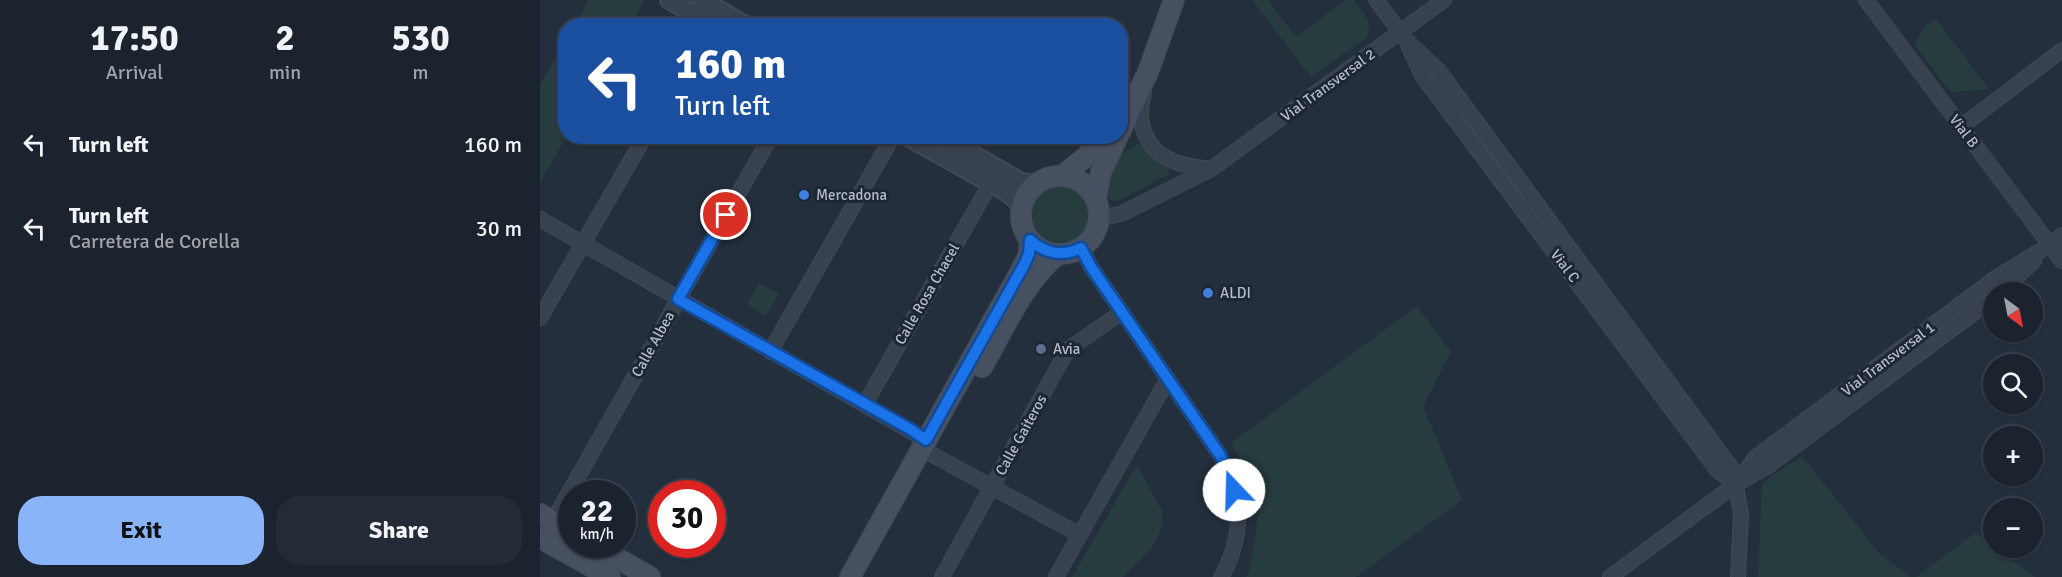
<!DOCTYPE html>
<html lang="en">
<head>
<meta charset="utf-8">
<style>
  body { margin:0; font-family:Signika,sans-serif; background:#242b36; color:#f1f3f6; height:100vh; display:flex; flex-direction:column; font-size:22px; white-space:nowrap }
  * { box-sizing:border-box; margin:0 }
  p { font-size:20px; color:#a0a4aa }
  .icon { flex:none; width:33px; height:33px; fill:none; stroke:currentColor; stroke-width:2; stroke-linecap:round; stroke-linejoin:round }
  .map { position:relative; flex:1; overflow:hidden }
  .panel { display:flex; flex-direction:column; background:#1b232e; width:540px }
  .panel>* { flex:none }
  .top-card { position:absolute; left:18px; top:18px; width:570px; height:126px; border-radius:24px; box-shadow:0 2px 4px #0004,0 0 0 2px #39404a; background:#1a4fa0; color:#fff; overflow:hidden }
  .needle { width:39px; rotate:148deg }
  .controls { position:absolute; left:1443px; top:282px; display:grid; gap:12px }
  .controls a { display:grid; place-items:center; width:60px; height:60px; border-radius:50%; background:#1b232e; box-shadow:0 2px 4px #0004,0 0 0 2px #39404a; font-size:30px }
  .speed { position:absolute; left:18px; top:480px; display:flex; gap:12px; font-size:30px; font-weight:700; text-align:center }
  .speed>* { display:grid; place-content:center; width:78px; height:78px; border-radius:50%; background:#1b232e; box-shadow:0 2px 4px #0004,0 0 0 2px #39404a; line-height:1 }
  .speed small { font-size:15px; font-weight:400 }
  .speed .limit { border:9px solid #d22; background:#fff; color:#111 }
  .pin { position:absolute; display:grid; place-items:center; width:51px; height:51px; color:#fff; margin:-26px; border:3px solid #fff; border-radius:50%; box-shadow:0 2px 6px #0007 }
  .me { position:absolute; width:66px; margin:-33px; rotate:339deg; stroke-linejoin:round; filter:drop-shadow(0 0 4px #0008) }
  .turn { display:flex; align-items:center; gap:21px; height:126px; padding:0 18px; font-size:27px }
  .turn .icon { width:78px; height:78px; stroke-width:2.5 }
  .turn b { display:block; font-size:42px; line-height:51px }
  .eta { display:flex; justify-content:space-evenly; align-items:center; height:102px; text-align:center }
  .eta b { font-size:36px; font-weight:800; line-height:42px }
  .primary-button { display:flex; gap:12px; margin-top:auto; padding:12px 18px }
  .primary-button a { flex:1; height:69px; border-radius:24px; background:#8ab4f8; color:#111; font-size:24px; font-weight:800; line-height:69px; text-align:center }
  .primary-button a+a { background:#242b36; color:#f1f3f6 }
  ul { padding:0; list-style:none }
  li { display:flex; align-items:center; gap:18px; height:84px; padding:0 18px }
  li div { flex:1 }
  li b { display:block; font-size:22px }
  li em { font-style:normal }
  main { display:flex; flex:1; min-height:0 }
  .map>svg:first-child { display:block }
  .green { fill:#263c3f }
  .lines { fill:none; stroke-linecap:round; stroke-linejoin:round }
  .minor-casing { stroke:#414a57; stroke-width:16 }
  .tertiary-casing { stroke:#414a57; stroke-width:20 }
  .secondary-casing { stroke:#414a57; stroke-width:22 }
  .minor { stroke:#38414e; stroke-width:14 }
  .tertiary { stroke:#38414e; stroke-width:16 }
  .secondary { stroke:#465061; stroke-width:20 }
  .route-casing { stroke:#114b97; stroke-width:15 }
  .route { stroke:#1a73e8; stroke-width:10 }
  .shop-dot { fill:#3f7fe0; stroke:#1d2633; stroke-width:2 }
  .service-dot { fill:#5c6f8a; stroke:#1d2633; stroke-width:2 }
  .labels { text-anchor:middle; stroke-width:6; stroke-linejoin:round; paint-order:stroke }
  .street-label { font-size:15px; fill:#b4bcc9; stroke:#1d2633 }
  .poi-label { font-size:15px; fill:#b4bcc9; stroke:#1d2633; text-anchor:start }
</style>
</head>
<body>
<main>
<section class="panel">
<div class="eta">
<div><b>17:50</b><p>Arrival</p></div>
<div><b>2</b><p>min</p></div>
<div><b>530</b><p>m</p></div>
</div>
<ul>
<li><svg class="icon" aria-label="left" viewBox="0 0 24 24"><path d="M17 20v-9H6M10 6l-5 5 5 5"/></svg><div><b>Turn left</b></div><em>160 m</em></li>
<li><svg class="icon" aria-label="left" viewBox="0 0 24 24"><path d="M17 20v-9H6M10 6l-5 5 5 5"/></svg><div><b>Turn left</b><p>Carretera de Corella</p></div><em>30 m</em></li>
</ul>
<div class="primary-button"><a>Exit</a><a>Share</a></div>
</section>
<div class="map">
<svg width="1522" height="577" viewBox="0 0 1522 577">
  <rect width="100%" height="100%" fill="#242f3e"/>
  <g class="green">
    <polygon points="49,0 102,0 104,1 90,25 35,25"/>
    <path d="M712 0H728L756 37 806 0H814C823 12 835 23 826 38L771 77Z"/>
    <polygon points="1396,19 1449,89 1410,92 1375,45 1385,26"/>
    <polygon points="25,41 26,137 0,182 0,85"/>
    <path d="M599 143 629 169V174L578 201 570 200C561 187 571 168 580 156 584 151 593 147 599 143Z"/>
    <circle cx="521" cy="214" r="29"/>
    <polygon points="219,283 239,294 226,316 207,304"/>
    <polygon points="877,306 911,352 883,406 922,500 816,577 706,577 709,572 719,513 710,476 691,443"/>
    <polygon points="1262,456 1340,554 1371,577 1218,577 1222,483"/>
    <path d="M597 465 622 511C627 539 601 558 583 577H532Z"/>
    <polygon points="1435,533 1496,577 1376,577"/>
  </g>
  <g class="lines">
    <g class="minor-casing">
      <g id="minor">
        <polyline points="836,0 866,40 899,71 1193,470 1201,514 1198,577"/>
        <polyline points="1326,0 1522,261"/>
        <polyline points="868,45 883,77 1177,470 1196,484"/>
        <path d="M604 94C595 124 606 152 638 163 648 167 660 167 671 169"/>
        <polyline points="1421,127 1522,50"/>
        <polyline points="0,219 386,440"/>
        <polyline points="559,219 583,213 671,169 904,0"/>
        <path d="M541 248 551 267 680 455C702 496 705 536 681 577"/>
        <polyline points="1461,292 1494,261"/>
        <polyline points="0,318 105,136"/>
        <polyline points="230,352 353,136"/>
        <polyline points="325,404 450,184"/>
        <polyline points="393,455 540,535"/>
        <polyline points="1199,480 1215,458 1457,277 1510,245 1522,235"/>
        <polyline points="13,521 231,136"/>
        <polyline points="402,577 524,356 530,348 582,312"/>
        <polyline points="516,577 628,379"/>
        <polyline points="1070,577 1196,484 1228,466 1454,298"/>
      </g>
    </g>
    <g class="tertiary-casing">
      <g id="tertiary">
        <polyline points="129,0 175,26"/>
        <polyline points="162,0 207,26"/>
        <polyline points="366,136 466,192 482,205"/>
        <polyline points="401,136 481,182 496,184"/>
      </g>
    </g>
    <g class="secondary-casing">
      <g id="secondary">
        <polyline points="580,132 608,72 634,0"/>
        <circle cx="520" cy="215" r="39"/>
        <polyline points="522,176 548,155 561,136"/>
        <polyline points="556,198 561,172 578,136"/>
        <path d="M442 367C463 331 485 280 518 254"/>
        <polyline points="0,514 32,532"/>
        <polyline points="0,538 70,577"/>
        <polyline points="53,544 110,577"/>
        <polyline points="310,577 484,265 489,254 490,240"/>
      </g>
    </g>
    <use href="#minor" class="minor"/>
    <use href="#tertiary" class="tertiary"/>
    <use href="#secondary" class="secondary"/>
  </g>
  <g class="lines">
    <g class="route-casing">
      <path id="route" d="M186 215 138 299 370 429 386 440 484 265 489 254 490 240C506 254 522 257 541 248L551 267 680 455 690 475 694 490"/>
    </g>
    <use href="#route" class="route"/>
  </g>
  <g class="shop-dot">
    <circle cx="264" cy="195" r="6"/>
    <circle cx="668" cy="293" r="6"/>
  </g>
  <circle class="service-dot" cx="501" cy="349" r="6"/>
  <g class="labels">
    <g class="street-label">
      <text transform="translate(788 85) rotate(-36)" y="5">Vial Transversal 2</text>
      <text transform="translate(1424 131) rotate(53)" y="5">Vial B</text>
      <text transform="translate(1025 266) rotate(53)" y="5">Vial C</text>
      <text transform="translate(387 294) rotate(-60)" y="5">Calle Rosa Chacel</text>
      <text transform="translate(113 344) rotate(-61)" y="5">Calle Albea</text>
      <text transform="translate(1348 359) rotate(-37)" y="5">Vial Transversal 1</text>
      <text transform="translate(481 435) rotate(-61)" y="5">Calle Gaiteros</text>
    </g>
    <g class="poi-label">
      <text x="276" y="200">Mercadona</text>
      <text x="680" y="298">ALDI</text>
      <text x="513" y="354">Avia</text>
    </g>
  </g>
</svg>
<div class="controls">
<a><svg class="needle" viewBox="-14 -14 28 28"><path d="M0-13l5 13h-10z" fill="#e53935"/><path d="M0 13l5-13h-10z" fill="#a0a4aa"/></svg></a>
<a><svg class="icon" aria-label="search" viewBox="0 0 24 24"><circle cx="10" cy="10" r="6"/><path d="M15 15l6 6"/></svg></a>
<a>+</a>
<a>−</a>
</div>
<div class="speed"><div>22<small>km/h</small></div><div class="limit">30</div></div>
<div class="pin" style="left:186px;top:215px;background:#d93025"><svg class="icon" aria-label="arrive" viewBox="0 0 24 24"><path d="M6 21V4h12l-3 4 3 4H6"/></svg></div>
<svg class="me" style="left:694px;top:490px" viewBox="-20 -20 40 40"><circle r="19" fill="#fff"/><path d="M0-13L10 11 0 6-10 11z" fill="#1a73e8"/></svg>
<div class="top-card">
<div class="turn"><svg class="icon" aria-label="left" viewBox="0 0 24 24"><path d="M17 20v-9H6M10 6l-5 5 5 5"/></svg><div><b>160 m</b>Turn left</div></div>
</div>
</div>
</main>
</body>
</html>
